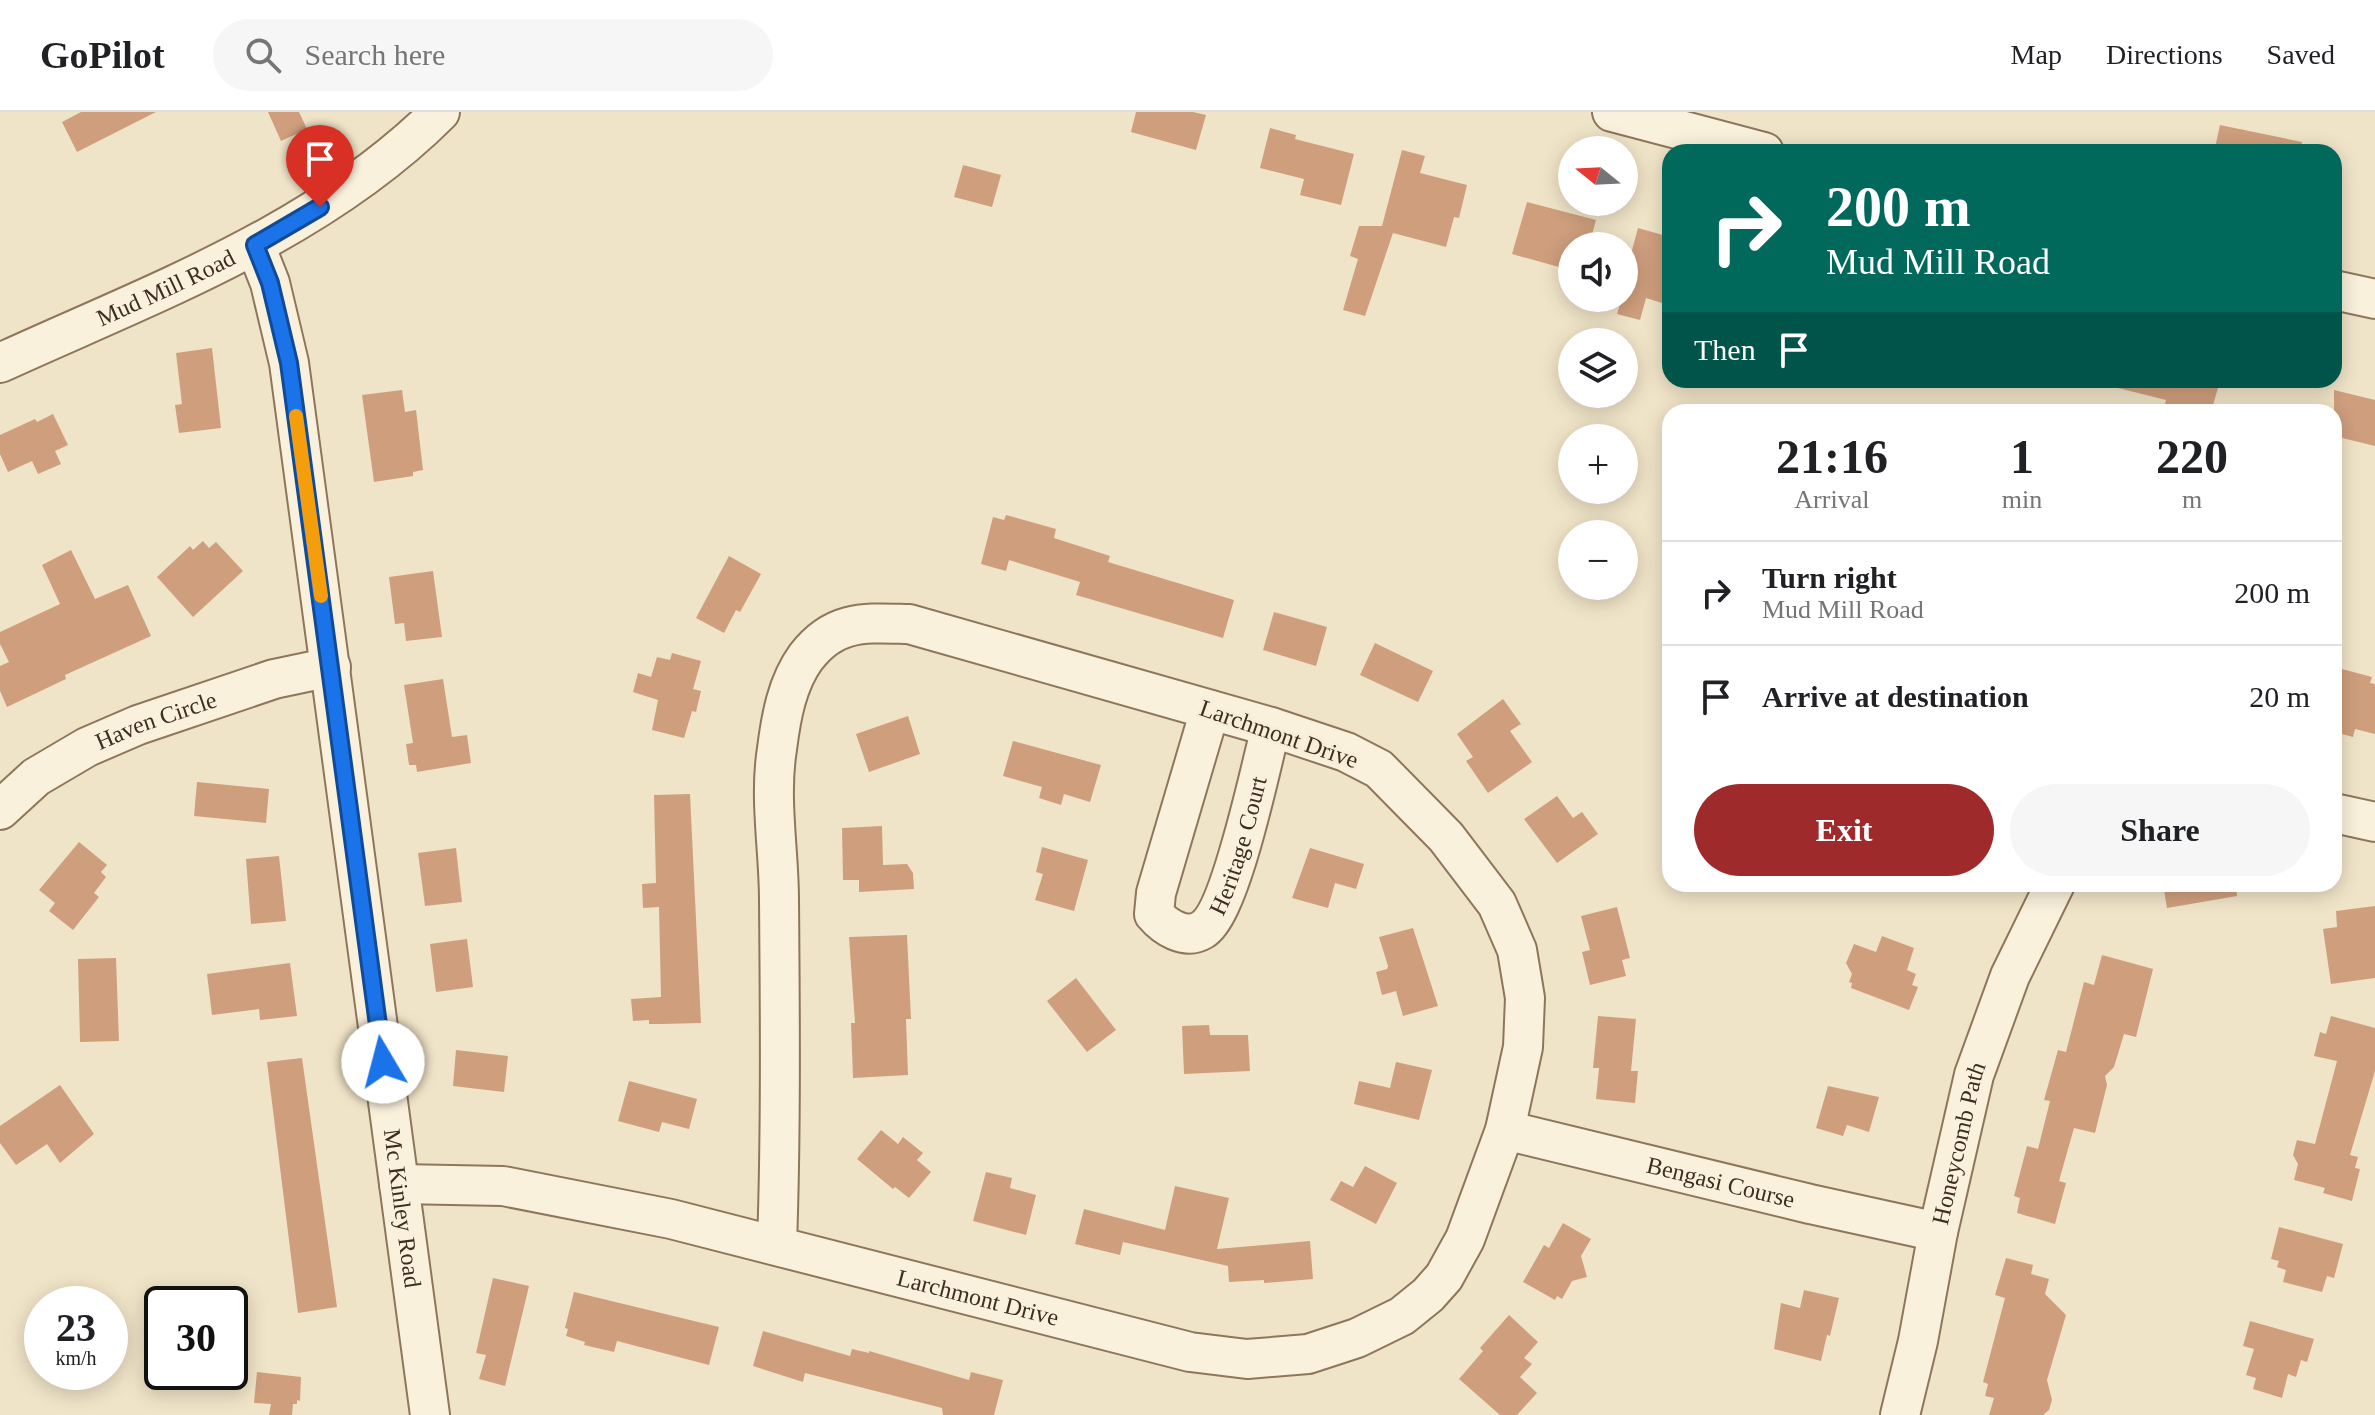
<!DOCTYPE html>
<html lang="en">
<head>
<meta charset="utf-8">
<style>
  body { margin:0; font-family:"Times New Roman",serif; background:#f6f6f6; color:#202124; height:100vh; display:flex; flex-direction:column; font-size:30px; white-space:nowrap }
  * { box-sizing:border-box; margin:0 }
  p { font-size:26px; color:#757577 }
  .icon { flex:none; width:44px; height:44px; fill:none; stroke:currentColor; stroke-width:2; stroke-linecap:round; stroke-linejoin:round }
  .map { position:relative; flex:1; overflow:hidden }
  .side { position:absolute; left:1662px; top:292px; width:680px; height:488px; display:flex; flex-direction:column; background:#fff; border-radius:24px; box-shadow:0 4px 20px #0003 }
  .side>* { flex:none }
  .top-card { position:absolute; left:1662px; top:32px; width:680px; height:244px; border-radius:24px; box-shadow:0 4px 20px #0003; background:#00695c; color:#fff; overflow:hidden }
  .needle { width:52px; rotate:288deg }
  .tools { position:absolute; left:1558px; top:24px; display:grid; gap:16px }
  .tools a { display:grid; place-items:center; width:80px; height:80px; border-radius:50%; background:#fff; box-shadow:0 4px 20px #0003; font-size:40px }
  .speed { position:absolute; left:24px; top:1174px; display:flex; gap:16px; font-size:40px; font-weight:700; text-align:center }
  .speed>* { display:grid; place-content:center; width:104px; height:104px; border-radius:50%; background:#fff; box-shadow:0 4px 20px #0003; line-height:1 }
  .speed small { font-size:20px; font-weight:400 }
  .speed .limit { border:4px solid #111; border-radius:12px; background:#fff; color:#111 }
  .pin { position:absolute; display:grid; place-items:center; width:68px; height:68px; color:#fff; margin:-82px -34px; border-radius:50% 50% 50% 0; rotate:-45deg; box-shadow:0 0 8px #0007 }
  .pin .icon { rotate:45deg }
  .me { position:absolute; width:88px; margin:-44px; rotate:352deg; stroke-linejoin:round; filter:drop-shadow(0 0 6px #0008) }
  .turn { display:flex; align-items:center; gap:28px; height:168px; padding:0 32px; font-size:36px }
  .turn .icon { width:104px; height:104px; stroke-width:2.5 }
  .turn b { display:block; font-size:56px; line-height:68px }
  .then { display:flex; align-items:center; height:76px; padding:0 32px; background:#0003; gap:16px; font-size:30px }
  .eta { display:flex; justify-content:space-evenly; align-items:center; height:136px; text-align:center }
  .eta b { font-size:48px; font-weight:700; line-height:56px }
  .cta { display:flex; gap:16px; margin-top:auto; padding:16px 32px }
  .cta a { flex:1; height:92px; border-radius:48px; background:#9e2a2b; color:#fff; font-size:32px; font-weight:700; line-height:92px; text-align:center }
  .cta a+a { background:#f6f6f6; color:#202124 }
  ul { padding:0; list-style:none }
  li { display:flex; align-items:center; gap:24px; height:104px; padding:0 32px; border-top:2px solid #e0e0e0 }
  li div { flex:1 }
  li b { display:block; font-size:30px }
  li em { font-style:normal }
  header { display:flex; align-items:center; gap:48px; box-sizing:border-box; height:112px; padding:0 40px; background:#fff; border-bottom:2px solid #e0e0e0 }
  header strong { font-size:38px }
  nav { display:flex; gap:44px; margin-inline-start:auto; font-size:28px }
  .search { width:560px; height:72px; background:#f6f6f6; display:flex; align-items:center; gap:20px; box-sizing:border-box; padding:0 28px; border-radius:44px; color:#757577; font-size:30px }
  .map>svg:first-child { display:block }
  .building { fill:#cf9f7d }
  .lines { fill:none; stroke-linecap:round; stroke-linejoin:round }
  .minor-casing { stroke:#8d765c; stroke-width:42 }
  .minor { stroke:#faf1dc; stroke-width:38 }
  .route-casing { stroke:#114b97; stroke-width:20 }
  .route { stroke:#1a73e8; stroke-width:14 }
  .slow { stroke:#f59e0b; stroke-width:14 }
  .labels { text-anchor:middle; stroke-width:6; stroke-linejoin:round; paint-order:stroke }
  .street-label { font-size:24px; fill:#3d2e20; stroke:#f7eed8 }
</style>
</head>
<body>
<header>
<strong>GoPilot</strong>
<div class="search"><svg class="icon" aria-label="search" viewBox="0 0 24 24"><circle cx="10" cy="10" r="6"/><path d="M15 15l6 6"/></svg>Search here</div>
<nav><a>Map</a><a>Directions</a><a>Saved</a></nav>
</header>
<div class="map">
<svg width="2375" height="1303" viewBox="0 0 2375 1303">
  <rect width="100%" height="100%" fill="#f0e4c8"/>
  <g class="building">
    <polygon points="81,0 156,0 77,40 62,10"/>
    <polygon points="268,0 299,0 307,17 281,29"/>
    <polygon points="1136,0 1193,0 1206,3 1196,38 1131,20"/>
    <polygon points="2220,13 2302,30 2301,40 2214,40"/>
    <polygon points="1270,16 1296,23 1295,27 1354,42 1341,93 1300,83 1304,67 1260,56"/>
    <polygon points="1402,38 1425,44 1420,61 1467,73 1459,106 1454,105 1446,135 1393,121 1365,204 1343,198 1358,147 1350,144 1359,114 1382,114"/>
    <polygon points="963,53 1001,63 992,95 954,85"/>
    <polygon points="1527,90 1596,108 1589,134 1572,134 1566,157 1512,142"/>
    <polygon points="1638,116 1670,125 1670,161 1662,191 1646,186 1640,208 1617,202 1622,186 1624,186 1624,168"/>
    <polygon points="212,236 221,316 179,321 175,293 182,292 176,241"/>
    <polygon points="2119,268 2206,268 2205,272 2218,276 2211,300 2163,300 2166,288 2118,276"/>
    <polygon points="402,278 405,300 416,298 423,358 413,360 413,364 374,370 362,283"/>
    <polygon points="2334,278 2375,288 2375,334 2334,324"/>
    <polygon points="53,302 68,333 55,339 61,352 38,362 32,349 8,360 0,342 0,323 35,307 37,310"/>
    <polygon points="1006,403 1056,417 1054,426 1110,444 1108,450 1234,488 1223,526 1076,483 1080,470 1009,448 1006,459 981,452 993,405 1004,408"/>
    <polygon points="203,429 209,436 216,430 243,459 193,505 157,465 190,434 193,438"/>
    <polygon points="71,438 95,487 128,473 151,524 65,563 66,567 7,595 0,579 0,554 9,550 0,532 0,520 60,492 42,453"/>
    <polygon points="729,444 761,462 740,500 736,498 724,521 696,506"/>
    <polygon points="433,459 442,525 406,529 404,511 395,512 389,465"/>
    <polygon points="1274,500 1327,515 1316,554 1263,538"/>
    <polygon points="1375,531 1433,559 1418,590 1360,563"/>
    <polygon points="672,541 701,549 693,577 701,579 696,600 692,599 684,626 652,618 658,588 633,580 638,561 651,565 657,545 670,548"/>
    <polygon points="2342,557 2372,565 2370,571 2375,572 2375,622 2355,617 2353,625 2334,620 2334,586"/>
    <polygon points="443,567 452,625 467,623 471,651 417,660 416,653 409,653 406,632 413,631 404,573"/>
    <polygon points="1503,587 1521,612 1510,619 1532,650 1488,681 1466,649 1473,645 1457,622"/>
    <polygon points="908,604 920,642 869,660 856,622"/>
    <polygon points="1013,629 1101,653 1090,690 1064,682 1061,693 1039,686 1042,675 1003,664"/>
    <polygon points="197,670 269,677 266,711 194,704"/>
    <polygon points="690,682 701,911 662,912 649,912 649,908 633,909 631,887 661,885 659,795 643,796 642,772 656,771 654,683"/>
    <polygon points="1557,684 1573,706 1582,700 1598,722 1557,751 1524,707"/>
    <polygon points="882,714 883,753 907,752 913,761 914,777 859,780 859,768 843,768 842,716"/>
    <polygon points="79,730 107,753 101,760 106,765 94,781 99,785 73,818 49,799 55,791 39,778"/>
    <polygon points="1042,735 1088,748 1074,799 1035,788 1043,762 1036,760"/>
    <polygon points="456,736 462,790 425,794 418,741"/>
    <polygon points="1310,736 1364,752 1356,777 1335,771 1328,796 1292,786"/>
    <polygon points="279,744 286,809 251,812 246,747"/>
    <polygon points="2163,772 2236,772 2237,784 2167,796"/>
    <polygon points="2375,794 2375,866 2331,872 2323,817 2337,815 2336,799"/>
    <polygon points="1617,795 1630,846 1622,848 1626,864 1590,873 1582,840 1590,838 1581,804"/>
    <polygon points="1413,816 1438,894 1403,904 1396,879 1382,883 1376,860 1387,857 1388,854 1379,825"/>
    <polygon points="907,823 911,907 906,907 908,963 853,966 851,911 855,911 849,825"/>
    <polygon points="1882,824 1914,836 1907,858 1916,862 1912,873 1918,875 1909,898 1851,876 1852,871 1849,870 1852,862 1846,851 1854,832 1876,840"/>
    <polygon points="467,827 473,875 436,880 430,832"/>
    <polygon points="2102,843 2153,857 2136,925 2124,922 2114,955 2105,964 2107,973 2095,1021 2074,1016 2059,1069 2066,1071 2055,1112 2017,1101 2020,1086 2014,1084 2027,1034 2038,1037 2050,989 2044,988 2058,938 2066,940 2084,870 2094,873"/>
    <polygon points="116,846 119,929 80,930 78,847"/>
    <polygon points="290,851 297,904 260,908 259,897 212,903 207,862"/>
    <polygon points="1076,866 1116,918 1087,940 1047,889"/>
    <polygon points="1598,904 1636,907 1631,959 1638,959 1635,991 1596,987 1599,956 1593,956"/>
    <polygon points="2331,904 2375,916 2375,959 2350,1043 2358,1045 2355,1056 2360,1057 2352,1089 2323,1081 2325,1076 2294,1068 2298,1052 2293,1043 2297,1028 2315,1032 2337,949 2314,944 2320,920 2326,922"/>
    <polygon points="1209,913 1210,923 1248,923 1250,959 1184,962 1182,914"/>
    <polygon points="456,938 508,944 504,980 453,974"/>
    <polygon points="302,946 337,1195 298,1201 267,950"/>
    <polygon points="1396,950 1432,958 1419,1008 1354,992 1359,969 1390,976"/>
    <polygon points="629,969 697,987 689,1017 662,1010 659,1020 618,1009"/>
    <polygon points="60,973 94,1022 60,1051 47,1032 16,1053 0,1031 0,1014"/>
    <polygon points="1828,974 1879,985 1869,1020 1847,1013 1843,1024 1816,1016"/>
    <polygon points="881,1018 898,1032 903,1025 923,1041 917,1048 931,1060 909,1086 895,1075 893,1077 857,1047"/>
    <polygon points="1365,1054 1397,1071 1376,1112 1330,1088 1341,1069 1353,1075"/>
    <polygon points="986,1060 1012,1066 1010,1076 1036,1083 1026,1123 973,1109"/>
    <polygon points="1175,1074 1229,1086 1217,1137 1310,1129 1313,1167 1278,1170 1264,1171 1264,1168 1229,1170 1228,1154 1123,1130 1120,1143 1075,1132 1084,1097 1165,1118"/>
    <polygon points="1563,1111 1591,1127 1581,1144 1587,1165 1572,1169 1562,1187 1557,1184 1555,1188 1523,1170 1544,1133 1549,1136"/>
    <polygon points="2279,1115 2343,1132 2334,1166 2327,1164 2322,1180 2283,1170 2286,1158 2277,1155 2279,1149 2271,1147"/>
    <polygon points="2006,1146 2033,1153 2031,1162 2049,1167 2045,1182 2066,1203 2047,1268 2052,1288 2049,1298 2043,1303 1989,1303 1994,1286 1985,1284 1988,1272 1983,1270 2005,1186 1995,1183"/>
    <polygon points="493,1166 529,1174 505,1274 479,1267 486,1243 476,1241"/>
    <polygon points="1804,1178 1839,1186 1830,1224 1827,1223 1821,1249 1774,1237 1781,1191 1800,1196"/>
    <polygon points="574,1180 719,1215 709,1253 617,1229 614,1240 584,1233 585,1230 566,1224 568,1217 565,1216"/>
    <polygon points="1509,1203 1538,1230 1524,1246 1532,1252 1520,1265 1537,1281 1517,1303 1500,1303 1459,1267 1483,1239 1480,1236"/>
    <polygon points="2250,1209 2314,1227 2307,1250 2301,1248 2296,1265 2288,1262 2282,1286 2253,1277 2256,1266 2246,1263 2254,1237 2243,1234"/>
    <polygon points="763,1219 850,1244 852,1237 869,1241 869,1239 969,1268 971,1260 1003,1268 994,1303 943,1303 942,1296 805,1261 803,1270 753,1254"/>
    <polygon points="257,1260 301,1265 300,1289 297,1288 297,1292 293,1292 292,1303 269,1303 271,1292 254,1291"/>
  </g>
  <g class="lines">
    <g class="minor-casing">
      <g id="minor">
        <polyline points="1612,0 1764,40"/>
        <path id="s1" d="M255 133 270 171 289 251 430 1303"/>
        <polyline points="2334,178 2375,187"/>
        <path id="s2" d="M0 251C153 181 319 121 440 0"/>
        <path id="s3" d="M1210 598 1156 781 1154 802C1165 815 1185 828 1202 818 1231 801 1261 653 1271 615"/>
        <path id="s4" d="M0 698 36 665 87 635 138 613 274 567 331 555"/>
        <polyline points="2334,701 2375,710"/>
        <path id="s5" d="M1505 1018 1810 1092 1938 1120"/>
        <path id="s6" d="M399 1072 503 1074 671 1107 1190 1240 1247 1247 1308 1242 1357 1226 1402 1204 1428 1183 1444 1165 1465 1127 1505 1018 1523 935 1525 886 1517 838 1497 792 1446 725 1379 657 1346 640 1271 615 909 512C866 511 835 507 806 545 787 571 781 605 777 637 769 686 779 739 779 788 780 903 781 1018 777 1133"/>
        <path id="s7" d="M1900 1303 1918 1229 1938 1120 1974 963 2010 864 2055 772"/>
      </g>
    </g>
    <use href="#minor" class="minor"/>
  </g>
  <g class="lines">
    <g class="route-casing">
      <polyline id="route" points="320,95 255,133 270,171 289,251 383,950"/>
    </g>
    <use href="#route" class="route"/>
    <polyline class="slow" points="296,304 321,484"/>
  </g>
  <g class="labels">
    <g class="street-label">
      <text dy="8" stroke="none"><textPath href="#s2" startOffset="182">Mud Mill Road</textPath></text>
      <text dy="8" stroke="none"><textPath href="#s4" startOffset="182">Haven Circle</textPath></text>
      <text transform="translate(1279 622) rotate(19)" y="8">Larchmont Drive</text>
      <text dy="8" stroke="none"><textPath href="#s3" startOffset="360">Heritage Court</textPath></text>
      <text dy="8" stroke="none"><textPath href="#s7" startOffset="278">Honeycomb Path</textPath></text>
      <text dy="8" stroke="none"><textPath href="#s5" startOffset="222">Bengasi Course</textPath></text>
      <text dy="8" stroke="none"><textPath href="#s1" startOffset="976">Mc Kinley Road</textPath></text>
      <text dy="8" stroke="none"><textPath href="#s6" startOffset="592">Larchmont Drive</textPath></text>
    </g>
  </g>
</svg>
<div class="tools">
<a><svg class="needle" viewBox="-14 -14 28 28"><path d="M0-13l5 13h-10z" fill="#e53935"/><path d="M0 13l5-13h-10z" fill="#757577"/></svg></a>
<a><svg class="icon" aria-label="sound" viewBox="0 0 24 24"><path d="M4 9h4l5-4v14l-5-4H4zM17 9q2 3 0 6"/></svg></a>
<a><svg class="icon" aria-label="layers" viewBox="0 0 24 24"><path d="M12 4l9 5-9 5-9-5zM3 14l9 5 9-5"/></svg></a>
<a>+</a>
<a>−</a>
</div>
<div class="speed"><div>23<small>km/h</small></div><div class="limit">30</div></div>
<div class="pin" style="left:320px;top:95px;background:#d93025"><svg class="icon" aria-label="arrive" viewBox="0 0 24 24"><path d="M6 21V4h12l-3 4 3 4H6"/></svg></div>
<svg class="me" style="left:383px;top:950px" viewBox="-20 -20 40 40"><circle r="19" fill="#fff"/><path d="M0-13L10 11 0 6-10 11z" fill="#1a73e8"/></svg>
<div class="top-card">
<div class="turn"><svg class="icon" aria-label="right" viewBox="0 0 24 24"><path d="M7 20v-9h11M14 6l5 5-5 5"/></svg><div><b>200 m</b>Mud Mill Road</div></div>
<div class="then">Then<svg class="icon" aria-label="arrive" viewBox="0 0 24 24"><path d="M6 21V4h12l-3 4 3 4H6"/></svg></div>
</div>
<section class="side">
<div class="eta">
<div><b>21:16</b><p>Arrival</p></div>
<div><b>1</b><p>min</p></div>
<div><b>220</b><p>m</p></div>
</div>
<ul>
<li><svg class="icon" aria-label="right" viewBox="0 0 24 24"><path d="M7 20v-9h11M14 6l5 5-5 5"/></svg><div><b>Turn right</b><p>Mud Mill Road</p></div><em>200 m</em></li>
<li><svg class="icon" aria-label="arrive" viewBox="0 0 24 24"><path d="M6 21V4h12l-3 4 3 4H6"/></svg><div><b>Arrive at destination</b></div><em>20 m</em></li>
</ul>
<div class="cta"><a>Exit</a><a>Share</a></div>
</section>
</div>
</body>
</html>
